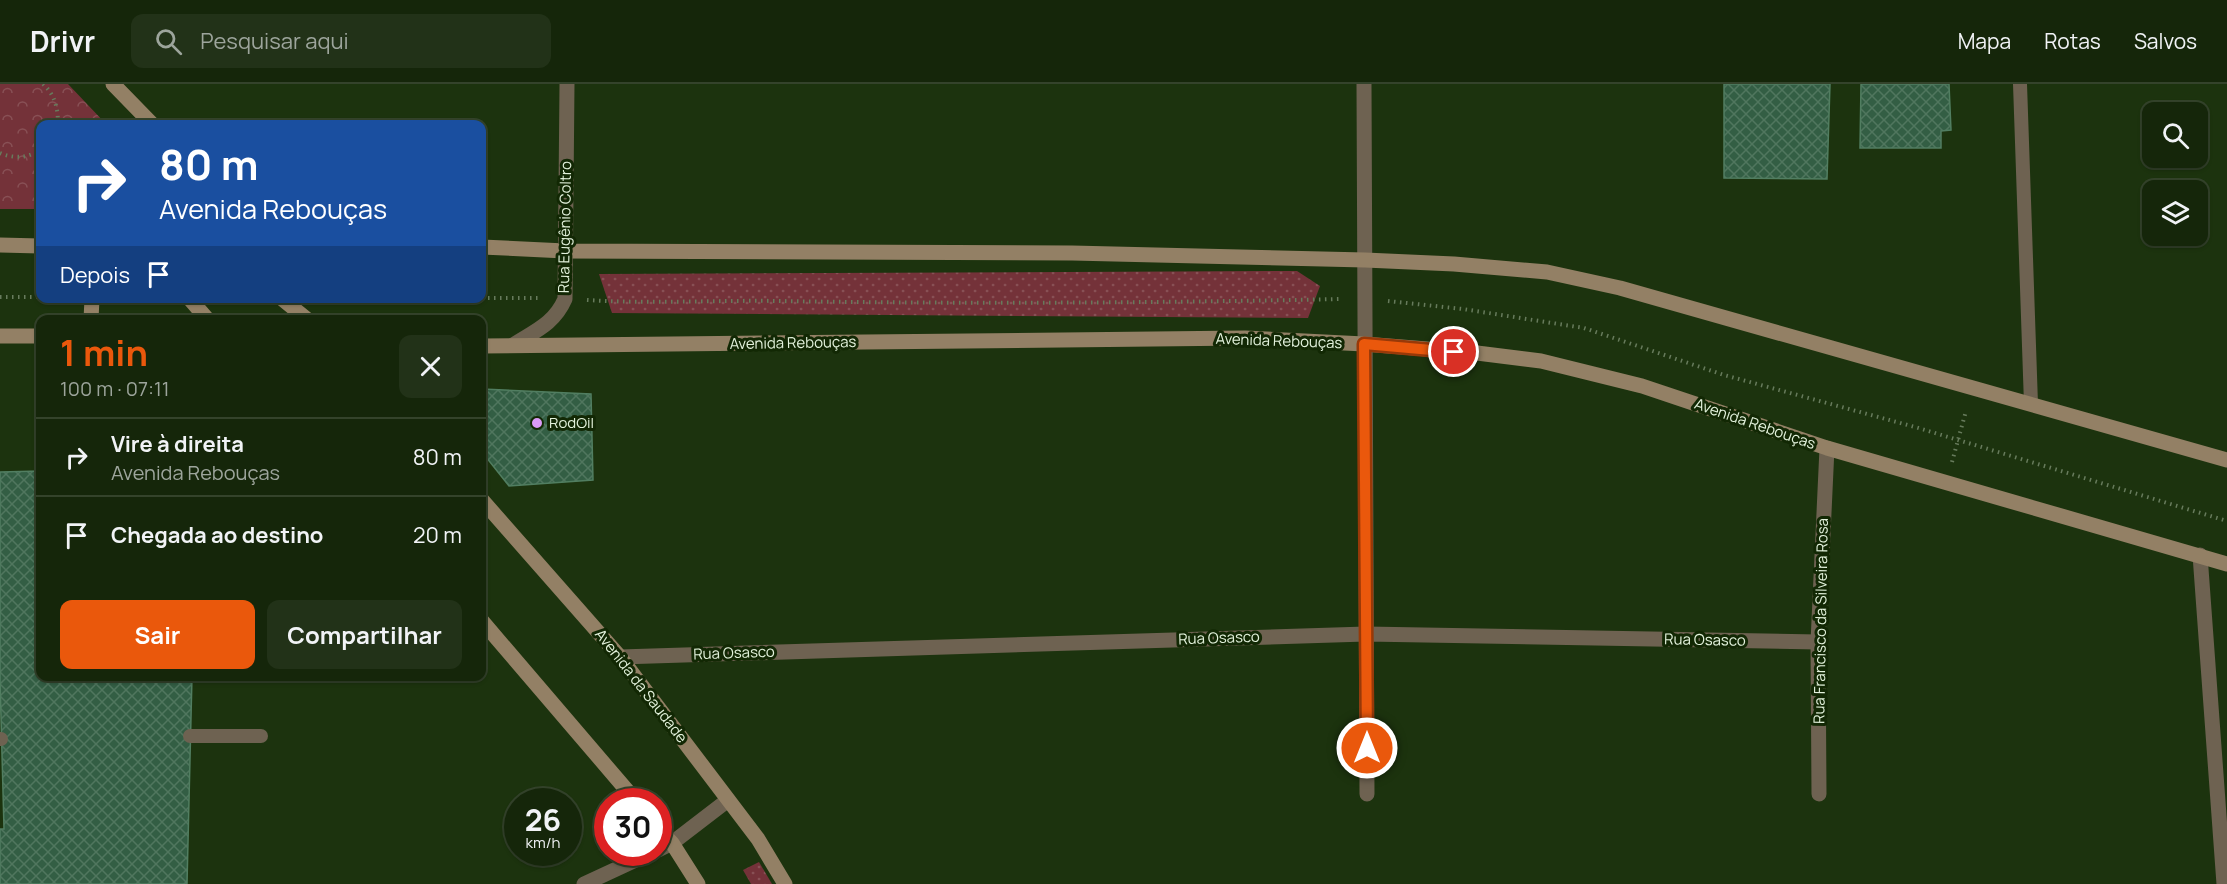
<!DOCTYPE html>
<html lang="pt">
<head>
<meta charset="utf-8">
<style>
  body { margin:0; font-family:Manrope,sans-serif; background:#223218; color:#f1f3f6; height:100vh; display:flex; flex-direction:column; font-size:22px; white-space:nowrap }
  * { box-sizing:border-box; margin:0 }
  p { font-size:20px; color:#9da59c }
  .icon { flex:none; width:33px; height:33px; fill:none; stroke:currentColor; stroke-width:2; stroke-linecap:round; stroke-linejoin:round }
  .map { position:relative; flex:1; overflow:hidden }
  .drawer { position:absolute; left:36px; top:231px; width:450px; height:366px; display:flex; flex-direction:column; background:#15260a; border-radius:12px; box-shadow:0 2px 4px #0004,0 0 0 2px #34432b }
  .drawer>* { flex:none }
  .top-card { position:absolute; left:36px; top:36px; width:450px; height:183px; border-radius:12px; box-shadow:0 2px 4px #0004,0 0 0 2px #34432b; background:#1a4fa0; color:#fff; overflow:hidden }
  .buttons { position:absolute; left:2142px; top:18px; display:grid; gap:12px }
  .buttons a { display:grid; place-items:center; width:66px; height:66px; border-radius:12px; background:#15260a; box-shadow:0 2px 4px #0004,0 0 0 2px #34432b; font-size:30px }
  .speed { position:absolute; left:504px; top:704px; display:flex; gap:12px; font-size:30px; font-weight:700; text-align:center }
  .speed>* { display:grid; place-content:center; width:78px; height:78px; border-radius:50%; background:#15260a; box-shadow:0 2px 4px #0004,0 0 0 2px #34432b; line-height:1 }
  .speed small { font-size:15px; font-weight:400 }
  .speed .limit { border:9px solid #d22; background:#fff; color:#111 }
  .pin { position:absolute; display:grid; place-items:center; width:51px; height:51px; color:#fff; margin:-26px; border:3px solid #fff; border-radius:50%; box-shadow:0 2px 6px #0007 }
  .me { position:absolute; width:66px; margin:-33px; rotate:0deg; stroke-linejoin:round; filter:drop-shadow(0 0 4px #0008) }
  .turn { display:flex; align-items:center; gap:21px; height:126px; padding:0 24px; font-size:27px }
  .turn .icon { width:78px; height:78px; stroke-width:2.5 }
  .turn b { display:block; font-size:42px; line-height:51px }
  .then { display:flex; align-items:center; height:57px; padding:0 24px; background:#0003; gap:12px; font-size:22px }
  .round { display:grid; place-items:center; flex:none; width:63px; height:63px; border-radius:12px; background:#223218 }
  .overview { display:flex; align-items:center; justify-content:space-between; height:102px; padding:0 24px }
  h1 { font-size:36px; font-weight:700; line-height:45px; color:#ea580c }
  .cta { display:flex; gap:12px; margin-top:auto; padding:12px 24px }
  .cta a { flex:1; height:69px; border-radius:12px; background:#ea580c; color:#fff; font-size:24px; font-weight:700; line-height:69px; text-align:center }
  .cta a+a { background:#223218; color:#f1f3f6 }
  ul { padding:0; list-style:none }
  li { display:flex; align-items:center; gap:18px; height:78px; padding:0 24px; border-top:2px solid #34432b }
  li div { flex:1 }
  li b { display:block; font-size:22px }
  li em { font-style:normal }
  header { display:flex; align-items:center; gap:36px; box-sizing:border-box; height:84px; padding:0 30px; background:#15260a; border-bottom:2px solid #34432b }
  header strong { font-size:28px }
  nav { display:flex; gap:33px; margin-inline-start:auto; font-size:21px }
  .search { width:420px; height:54px; background:#223218; display:flex; align-items:center; gap:15px; box-sizing:border-box; padding:0 21px; border-radius:12px; color:#9da59c; font-size:22px }
  .map>svg:first-child { display:block }
  .grass { fill:url(#grass-dots) }
  .park { fill:url(#park-crowns) }
  .building { fill:url(#building-cross-hatch); stroke:#517e61; stroke-width:1.5 }
  .lines { fill:none; stroke-linecap:round; stroke-linejoin:round }
  .path { stroke:#677b5c; stroke-width:4; stroke-dasharray:1.5 4.5; stroke-linecap:butt }
  .lane { stroke:#6e6251; stroke-width:14 }
  .street { stroke:#6e6251; stroke-width:15 }
  .secondary { stroke:#938065; stroke-width:15 }
  .route-casing { stroke:#983908; stroke-width:15 }
  .route { stroke:#ea580c; stroke-width:10 }
  .poi-dot { fill:#db9af6; stroke:#122804; stroke-width:2 }
  .labels { text-anchor:middle; stroke-width:6; stroke-linejoin:round; paint-order:stroke }
  .street-label { font-size:15px; fill:#e3f2dc; stroke:#122804 }
  .poi-label { font-size:15px; fill:#e3f2dc; stroke:#122804; text-anchor:start }
</style>
</head>
<body>
<header>
<strong>Drivr</strong>
<div class="search"><svg class="icon" aria-label="search" viewBox="0 0 24 24"><circle cx="10" cy="10" r="6"/><path d="M15 15l6 6"/></svg>Pesquisar aqui</div>
<nav><a>Mapa</a><a>Rotas</a><a>Salvos</a></nav>
</header>
<div class="map">
<svg width="2227" height="800" viewBox="0 0 2227 800">
  <defs>
    <pattern id="grass-dots" width="8" height="8" patternUnits="userSpaceOnUse" patternTransform="scale(1.5)"><rect width="8" height="8" fill="#743239"/><path d="M2 2h.1M6 6h.1" fill="none" stroke="#885055" stroke-width="1.8" stroke-linecap="round"/></pattern>
    <pattern id="park-crowns" width="20" height="18" patternUnits="userSpaceOnUse" patternTransform="scale(1.5)"><rect width="20" height="18" fill="#743239"/><path d="M2 6a3 3 0 1 1 6 0M12 15a3 3 0 1 1 6 0" fill="none" stroke="#885055"/></pattern>
    <pattern id="building-cross-hatch" width="8" height="8" patternUnits="userSpaceOnUse" patternTransform="scale(1.5)"><rect width="8" height="8" fill="#335e44"/><path d="M0 0l8 8M0 8l8-8" fill="none" stroke="#50765e"/></pattern>
  </defs>
  <rect width="100%" height="100%" fill="#1c330e"/>
  <g class="grass">
    <polygon points="1297,187 1320,202 1308,234 612,229 599,190"/>
    <polygon points="759,778 772,800 751,800 743,786"/>
  </g>
  <polygon class="park" points="0,0 68,0 106,40 40,40 40,125 0,125"/>
  <g class="building">
    <polygon points="1724,0 1830,0 1827,95 1724,94"/>
    <polygon points="1861,0 1949,0 1951,46 1941,47 1941,64 1860,64"/>
    <polygon points="482,305 591,310 593,396 509,402 482,368"/>
    <polygon points="40,387 40,592 192,592 187,800 0,800 0,745 4,745 0,596 0,388"/>
  </g>
  <g class="lines">
    <g class="path">
      <path d="M43 0C55 11 58 24 58 40"/>
      <path d="M0 69C14 75 28 74 40 66"/>
      <polyline points="0,213 40,213"/>
      <polyline points="482,214 538,214"/>
      <path d="M587 216C651 220 715 216 778 217 966 220 1154 219 1342 215"/>
      <polyline points="1388,217 1463,225 1584,244 1724,291 1915,343 2227,437"/>
      <polyline points="1952,378 1966,327"/>
    </g>
    <g class="lane">
      <polyline points="2020,0 2031,320"/>
      <polyline points="190,652 261,652"/>
      <polyline points="0,655 1,655"/>
    </g>
    <g class="street">
      <polyline points="1364,0 1367,710"/>
      <path d="M513 261C535 247 554 240 565 215L567 0"/>
      <polyline points="2200,471 2224,800"/>
      <polyline points="620,573 1366,550 1818,558"/>
      <polyline points="1819,710 1818,558 1827,364"/>
      <polyline points="658,766 672,759 728,716"/>
      <polyline points="584,800 653,768"/>
    </g>
    <g class="secondary">
      <polyline points="113,0 152,40"/>
      <polyline points="0,161 40,162"/>
      <polyline points="482,163 565,167 1072,169 1365,176 1454,180 1547,188 1620,204 2227,376"/>
      <polyline points="189,214 208,236"/>
      <polyline points="281,214 308,236"/>
      <polyline points="91,236 92,214"/>
      <polyline points="0,252 40,252"/>
      <polyline points="482,262 1245,254 1364,260 1477,269 1541,277 1642,302 1827,364 2227,480"/>
      <polyline points="482,416 620,573 758,755 785,800"/>
      <polyline points="482,537 636,717"/>
      <polyline points="658,744 672,759 698,800"/>
    </g>
  </g>
  <g class="lines">
    <g class="route-casing">
      <polyline id="route" points="1367,664 1364,260 1454,268"/>
    </g>
    <use href="#route" class="route"/>
  </g>
  <circle class="poi-dot" cx="537" cy="339" r="6"/>
  <g class="labels">
    <g class="street-label">
      <text transform="translate(565 143) rotate(-89)" y="5">Rua Eugênio Coltro</text>
      <text transform="translate(1279 257) rotate(2)" y="5">Avenida Rebouças</text>
      <text transform="translate(793 259) rotate(-1)" y="5">Avenida Rebouças</text>
      <text transform="translate(1755 340) rotate(19)" y="5">Avenida Rebouças</text>
      <text transform="translate(1821 537) rotate(-89)" y="5">Rua Francisco da Silveira Rosa</text>
      <text transform="translate(1219 554) rotate(-2)" y="5">Rua Osasco</text>
      <text transform="translate(1705 556) rotate(1)" y="5">Rua Osasco</text>
      <text transform="translate(734 569) rotate(-2)" y="5">Rua Osasco</text>
      <text transform="translate(641 602) rotate(52)" y="5">Avenida da Saudade</text>
    </g>
    <g class="poi-label">
      <text x="549" y="344">RodOil</text>
    </g>
  </g>
</svg>
<div class="buttons">
<a><svg class="icon" aria-label="search" viewBox="0 0 24 24"><circle cx="10" cy="10" r="6"/><path d="M15 15l6 6"/></svg></a>
<a><svg class="icon" aria-label="layers" viewBox="0 0 24 24"><path d="M12 4l9 5-9 5-9-5zM3 14l9 5 9-5"/></svg></a>
</div>
<div class="speed"><div>26<small>km/h</small></div><div class="limit">30</div></div>
<div class="pin" style="left:1454px;top:268px;background:#d93025"><svg class="icon" aria-label="arrive" viewBox="0 0 24 24"><path d="M6 21V4h12l-3 4 3 4H6"/></svg></div>
<svg class="me" style="left:1367px;top:664px" viewBox="-20 -20 40 40"><circle r="17" fill="#ea580c" stroke="#fff" stroke-width="3"/><path d="M0-11L8 9 0 5-8 9z" fill="#fff"/></svg>
<div class="top-card">
<div class="turn"><svg class="icon" aria-label="right" viewBox="0 0 24 24"><path d="M7 20v-9h11M14 6l5 5-5 5"/></svg><div><b>80 m</b>Avenida Rebouças</div></div>
<div class="then">Depois<svg class="icon" aria-label="arrive" viewBox="0 0 24 24"><path d="M6 21V4h12l-3 4 3 4H6"/></svg></div>
</div>
<section class="drawer">
<div class="overview"><div><h1>1 min</h1><p>100 m · 07:11</p></div><a class="round"><svg class="icon" aria-label="close" viewBox="0 0 24 24"><path d="M6 6l12 12M18 6L6 18"/></svg></a></div>
<ul>
<li><svg class="icon" aria-label="right" viewBox="0 0 24 24"><path d="M7 20v-9h11M14 6l5 5-5 5"/></svg><div><b>Vire à direita</b><p>Avenida Rebouças</p></div><em>80 m</em></li>
<li><svg class="icon" aria-label="arrive" viewBox="0 0 24 24"><path d="M6 21V4h12l-3 4 3 4H6"/></svg><div><b>Chegada ao destino</b></div><em>20 m</em></li>
</ul>
<div class="cta"><a>Sair</a><a>Compartilhar</a></div>
</section>
</div>
</body>
</html>
